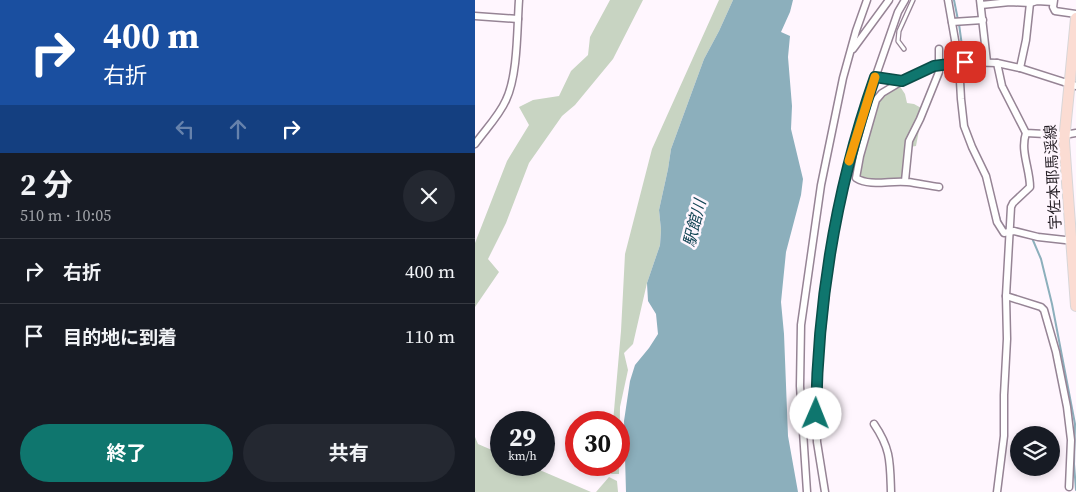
<!DOCTYPE html>
<html lang="ja">
<head>
<meta charset="utf-8">
<style>
  body { margin:0; font-family:"Source Serif 4","Noto Sans JP",serif; background:#242831; color:#f1f3f6; height:100vh; display:flex; flex-direction:column; font-size:19px; white-space:nowrap }
  * { box-sizing:border-box; margin:0 }
  p { font-size:16px; color:#9ea1a6 }
  .icon { flex:none; width:28px; height:28px; fill:none; stroke:currentColor; stroke-width:2; stroke-linecap:round; stroke-linejoin:round }
  .map { position:relative; flex:1; overflow:hidden }
  .drawer { display:flex; flex-direction:column; background:#171b24; width:475px }
  .drawer>* { flex:none }
  .hud { background:#1a4fa0; color:#fff; overflow:hidden }
  .controls { position:absolute; left:535px; top:426px; display:grid; gap:10px }
  .controls a { display:grid; place-items:center; width:50px; height:50px; border-radius:50%; background:#171b24; box-shadow:0 2px 8px #0003; font-size:25px }
  .speed { position:absolute; left:15px; top:411px; display:flex; gap:10px; font-size:25px; font-weight:700; text-align:center }
  .speed>* { display:grid; place-content:center; width:65px; height:65px; border-radius:50%; background:#171b24; box-shadow:0 2px 8px #0003; line-height:1 }
  .speed small { font-size:12px; font-weight:400 }
  .speed .limit { border:8px solid #d22; background:#fff; color:#111 }
  .pin { position:absolute; display:grid; place-items:center; width:42px; height:42px; color:#fff; margin:-21px; border-radius:10px; box-shadow:0 2px 8px #0006 }
  .me { position:absolute; width:55px; margin:-28px; rotate:1deg; stroke-linejoin:round; filter:drop-shadow(0 0 4px #0008) }
  .turn { display:flex; align-items:center; gap:18px; height:105px; padding:0 20px; font-size:22px }
  .turn .icon { width:65px; height:65px; stroke-width:2.5 }
  .turn b { display:block; font-size:35px; line-height:42px }
  .lanes { display:flex; align-items:center; height:48px; padding:0 20px; background:#0003; justify-content:center; gap:25px; direction:ltr }
  .lanes .off { opacity:.35 }
  .round { display:grid; place-items:center; flex:none; width:52px; height:52px; border-radius:26px; background:#242831 }
  .head { display:flex; align-items:center; justify-content:space-between; height:85px; padding:0 20px }
  h1 { font-size:30px; font-weight:700; line-height:38px }
  .action { display:flex; gap:10px; margin-top:auto; padding:10px 20px }
  .action a { flex:1; height:58px; border-radius:30px; background:#0f766e; color:#fff; font-size:20px; font-weight:700; line-height:58px; text-align:center }
  .action a+a { background:#242831; color:#f1f3f6 }
  ul { padding:0; list-style:none }
  li { display:flex; align-items:center; gap:15px; height:65px; padding:0 20px; border-top:1px solid #363941 }
  li div { flex:1 }
  li b { display:block; font-size:19px }
  li em { font-style:normal }
  main { display:flex; flex:1; min-height:0 }
  .map>svg:first-child { display:block }
  .green { fill:#c8d4c2 }
  .water { fill:#8cafbc }
  .lines { fill:none; stroke-linecap:round; stroke-linejoin:round }
  .stream { stroke:#8cafbc; stroke-width:2 }
  .lane-casing { stroke:#968495; stroke-width:5.5 }
  .street-casing { stroke:#968495; stroke-width:9 }
  .primary-casing { stroke:#d8d6d8; stroke-width:12 }
  .lane { stroke:#fff; stroke-width:3 }
  .street { stroke:#fff; stroke-width:6 }
  .primary { stroke:#fbdcd3; stroke-width:10 }
  .route-casing { stroke:#0a4d48; stroke-width:12 }
  .route { stroke:#0f766e; stroke-width:9 }
  .slow { stroke:#f59e0b; stroke-width:9 }
  .labels { text-anchor:middle; stroke-width:5; stroke-linejoin:round; paint-order:stroke }
  .street-label { font-size:15px; fill:#251e25; stroke:#fff6fe }
  .water-label { font-size:16px; font-style:italic; fill:#154656; stroke:#fff6fe }
</style>
</head>
<body>
<main>
<section class="drawer">
<div class="hud">
<div class="turn"><svg class="icon" aria-label="right" viewBox="0 0 24 24"><path d="M7 20v-9h11M14 6l5 5-5 5"/></svg><div><b>400 m</b>右折</div></div>
<div class="lanes"><svg class="icon off" aria-label="left" viewBox="0 0 24 24"><path d="M17 20v-9H6M10 6l-5 5 5 5"/></svg><svg class="icon off" aria-label="ahead" viewBox="0 0 24 24"><path d="M12 20V5M6 11l6-6 6 6"/></svg><svg class="icon" aria-label="right" viewBox="0 0 24 24"><path d="M7 20v-9h11M14 6l5 5-5 5"/></svg></div>
</div>
<div class="head"><div><h1>2 分</h1><p>510 m · 10:05</p></div><a class="round"><svg class="icon" aria-label="close" viewBox="0 0 24 24"><path d="M6 6l12 12M18 6L6 18"/></svg></a></div>
<ul>
<li><svg class="icon" aria-label="right" viewBox="0 0 24 24"><path d="M7 20v-9h11M14 6l5 5-5 5"/></svg><div><b>右折</b></div><em>400 m</em></li>
<li><svg class="icon" aria-label="arrive" viewBox="0 0 24 24"><path d="M6 21V4h12l-3 4 3 4H6"/></svg><div><b>目的地に到着</b></div><em>110 m</em></li>
</ul>
<div class="action"><a>終了</a><a>共有</a></div>
</section>
<div class="map">
<svg width="601" height="492" viewBox="0 0 601 492">
  <rect width="100%" height="100%" fill="#fff6fe"/>
  <g class="green">
    <polygon points="135,0 168,0 138,59 100,105 87,116 54,163 31,223 13,259 24,272 0,307 0,243 32,161 54,125 44,107 58,100 84,96 96,71 113,55 115,37"/>
    <polygon points="244,0 258,0 244,31 229,59 196,149 193,169 184,210 186,230 185,245 172,283 158,344 149,353 153,370 145,407 144,474 136,474 137,465 144,465 144,422 138,422 146,331 150,254 177,149"/>
    <polygon points="424,85 430,94 432,103 439,104 448,109 441,146 435,147 428,180 398,180 384,178 387,153 404,98"/>
    <polygon points="0,437 3,444 26,454 26,465 53,465 116,492 0,492"/>
    <polygon points="134,477 142,481 143,492 121,492"/>
  </g>
  <polygon class="water" points="258,0 318,0 315,12 306,32 315,36 313,57 317,106 316,129 328,179 326,195 311,252 306,302 309,334 313,436 323,492 151,492 149,421 155,381 160,365 174,348 183,334 181,314 173,301 172,283 185,245 186,230 184,210 193,169 196,149 229,59 244,31"/>
  <g class="lines">
    <g class="stream">
      <polyline points="479,0 483,20"/>
      <polyline points="484,24 487,46 486,57"/>
      <polyline points="522,210 527,226 532,228"/>
      <polyline points="557,238 566,259 577,304 600,424 599,464 601,490"/>
    </g>
    <g class="lane-casing">
      <polyline id="lane" points="429,49 423,41 424,31 438,0"/>
    </g>
    <g class="street-casing">
      <g id="street">
        <polyline points="473,0 484,63 486,99 489,126 497,147 511,176 522,222 529,233 539,231 563,237 599,241"/>
        <polyline points="505,0 512,62"/>
        <polyline points="579,0 578,7 580,11 601,14"/>
        <polyline points="506,5 535,2 555,3"/>
        <polyline points="0,16 43,19"/>
        <polyline points="477,22 508,20"/>
        <polyline points="378,49 414,0"/>
        <polyline points="522,63 527,86 551,133 589,135 601,133"/>
        <polyline points="545,68 551,40 555,3 562,1 578,2"/>
        <polyline points="400,77 427,81"/>
        <path d="M0 144C10 130 24 116 31 100 43 75 42 28 44 0"/>
        <polyline points="430,181 434,141 445,119 464,72 464,49"/>
        <path d="M464 187C454 186 443 183 432 182 416 180 395 187 381 178L385 156 401 100 407 93 427 81 453 69 465 65 489 62 522 63 545 68 601 86"/>
        <polyline points="531,296 566,307 569,310 581,352 592,407 596,440 594,487"/>
        <path d="M399 424C416 449 415 462 416 492"/>
        <polyline points="332,492 325,386 326,325 346,185 368,78 381,31 392,0"/>
        <polyline points="350,492 342,442 341,414 342,373 354,260 369,179 383,127 423,12 430,0"/>
        <path d="M522 492 529 436V395L532 339 531 296 536 207 538 203 555 187C555 169 545 151 551 133"/>
      </g>
    </g>
    <g class="primary-casing">
      <polyline id="primary" points="601,18 589,141 601,306"/>
    </g>
    <use href="#lane" class="lane"/>
    <use href="#street" class="street"/>
    <use href="#primary" class="primary"/>
  </g>
  <g class="lines">
    <g class="route-casing">
      <path id="route" d="M341 414C343 300 362 185 400 77L427 81 459 66 490 62"/>
    </g>
    <use href="#route" class="route"/>
    <polyline class="slow" points="374,161 400,77"/>
  </g>
  <g class="labels">
    <g class="street-label">
      <text transform="translate(578 177) rotate(-93)" y="5">宇佐本耶馬渓線</text>
    </g>
    <g class="water-label">
      <text transform="translate(219 223) rotate(-76)" y="6">駅館川</text>
    </g>
  </g>
</svg>
<div class="controls">
<a><svg class="icon" aria-label="layers" viewBox="0 0 24 24"><path d="M12 4l9 5-9 5-9-5zM3 14l9 5 9-5"/></svg></a>
</div>
<div class="speed"><div>29<small>km/h</small></div><div class="limit">30</div></div>
<div class="pin" style="left:490px;top:62px;background:#d93025"><svg class="icon" aria-label="arrive" viewBox="0 0 24 24"><path d="M6 21V4h12l-3 4 3 4H6"/></svg></div>
<svg class="me" style="left:341px;top:414px" viewBox="-20 -20 40 40"><circle r="19" fill="#fff"/><path d="M0-13L10 11 0 6-10 11z" fill="#0f766e"/></svg>
</div>
</main>
</body>
</html>
